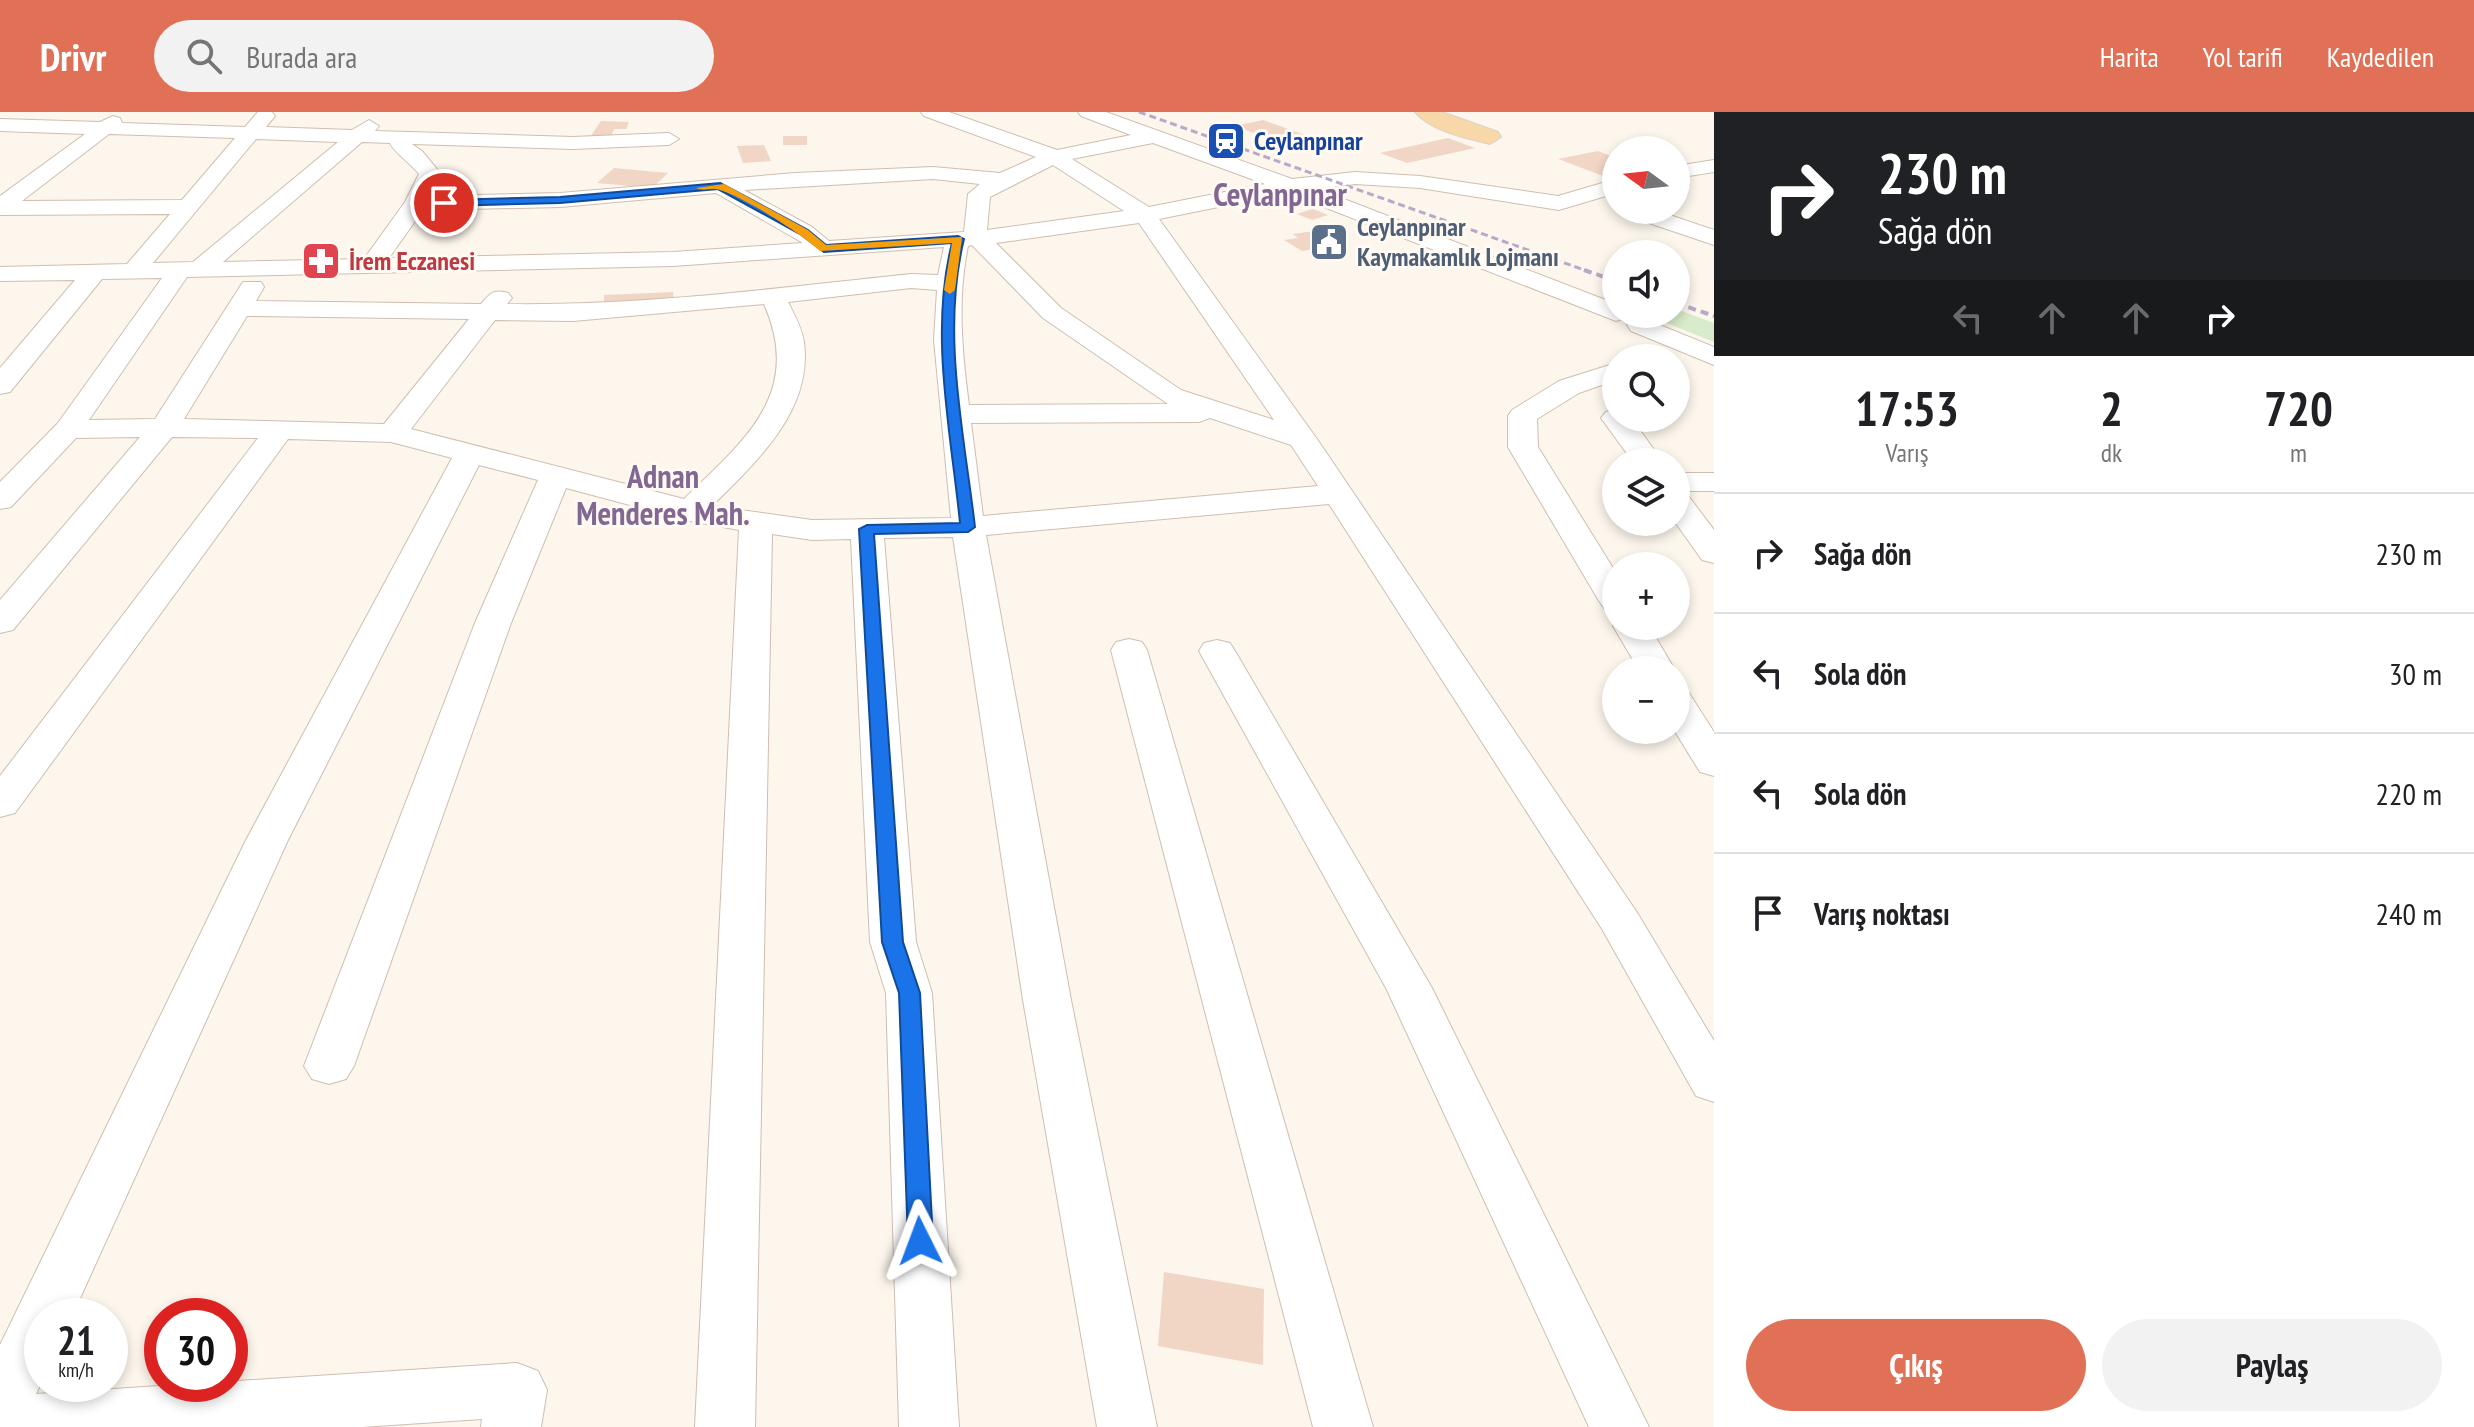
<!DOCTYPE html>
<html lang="tr">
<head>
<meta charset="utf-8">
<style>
  body { margin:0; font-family:"PT Sans Narrow",sans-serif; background:#f2f2f2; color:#202124; height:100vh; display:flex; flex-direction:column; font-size:30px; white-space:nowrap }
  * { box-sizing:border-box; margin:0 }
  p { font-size:26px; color:#757577 }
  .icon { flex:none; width:44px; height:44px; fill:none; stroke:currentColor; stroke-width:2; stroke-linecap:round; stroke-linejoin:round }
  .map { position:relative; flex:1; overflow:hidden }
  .panel { display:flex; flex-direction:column; background:#fff; width:760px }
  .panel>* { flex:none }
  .banner { background:#202124; color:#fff; overflow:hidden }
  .needle { width:52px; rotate:285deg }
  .tools { position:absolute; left:1602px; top:24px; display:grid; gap:16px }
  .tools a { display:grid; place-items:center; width:88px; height:88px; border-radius:50%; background:#fff; box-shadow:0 4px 12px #0003; font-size:40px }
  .speed { position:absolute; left:24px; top:1186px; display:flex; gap:16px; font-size:40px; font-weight:700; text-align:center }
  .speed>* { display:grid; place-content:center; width:104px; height:104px; border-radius:50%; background:#fff; box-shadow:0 4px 12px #0003; line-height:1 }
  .speed small { font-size:20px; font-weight:400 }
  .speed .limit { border:12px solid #d22; background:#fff; color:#111 }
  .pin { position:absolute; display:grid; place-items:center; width:68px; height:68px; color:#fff; margin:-34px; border:4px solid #fff; border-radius:50%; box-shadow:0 2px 8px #0007 }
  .me { position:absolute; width:88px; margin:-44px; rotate:357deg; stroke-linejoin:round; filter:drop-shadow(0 0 6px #0008) }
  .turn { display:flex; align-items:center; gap:28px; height:168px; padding:0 32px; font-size:36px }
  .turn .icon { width:104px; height:104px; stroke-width:2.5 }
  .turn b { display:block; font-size:56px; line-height:68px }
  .lanes { display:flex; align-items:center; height:76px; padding:0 32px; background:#0003; justify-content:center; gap:40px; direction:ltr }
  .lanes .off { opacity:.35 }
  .eta { display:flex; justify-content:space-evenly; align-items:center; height:136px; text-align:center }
  .eta b { font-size:48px; font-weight:700; line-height:56px }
  .action { display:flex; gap:16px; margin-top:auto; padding:16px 32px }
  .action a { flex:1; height:92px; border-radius:48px; background:#e17156; color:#fff; font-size:32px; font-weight:700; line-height:92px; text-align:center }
  .action a+a { background:#f2f2f2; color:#202124 }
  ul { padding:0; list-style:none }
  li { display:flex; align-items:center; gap:24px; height:120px; padding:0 32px; border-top:2px solid #e0e0e0 }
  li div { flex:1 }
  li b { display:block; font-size:30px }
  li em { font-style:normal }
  header { display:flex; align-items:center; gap:48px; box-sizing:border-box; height:112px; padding:0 40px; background:#e17156; color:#fff }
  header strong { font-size:38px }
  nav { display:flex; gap:44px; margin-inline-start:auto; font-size:28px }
  .search { width:560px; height:72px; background:#f2f2f2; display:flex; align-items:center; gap:20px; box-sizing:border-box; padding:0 28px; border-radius:44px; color:#757577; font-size:30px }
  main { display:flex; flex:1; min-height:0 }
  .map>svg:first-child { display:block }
  .green { fill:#d8ebca }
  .building { fill:#f1d5c5 }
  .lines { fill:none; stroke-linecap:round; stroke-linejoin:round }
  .minor-casing { stroke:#cfbeb1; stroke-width:2 }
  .major-casing { stroke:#d9d1ce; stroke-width:2 }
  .minor { fill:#fff; fill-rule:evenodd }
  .major { fill:#f8d7a8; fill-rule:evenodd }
  .rail-far1 { stroke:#b9a9c8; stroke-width:3; stroke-dasharray:7 4; stroke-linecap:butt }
  .rail { stroke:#b9a9c8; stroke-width:4; stroke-dasharray:8 5; stroke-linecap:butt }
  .route { fill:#1a73e8; stroke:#114b97; stroke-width:2 }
  .slow { fill:#f59e0b }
  .labels { text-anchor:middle; stroke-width:6; stroke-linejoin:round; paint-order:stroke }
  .far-transit-label { font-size:26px; font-weight:bold; fill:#164399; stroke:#fffaf3; text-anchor:start }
  .far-service-label { font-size:26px; font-weight:bold; fill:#4e5e75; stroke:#fffaf3; text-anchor:start }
  .far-health-label { font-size:26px; font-weight:bold; fill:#be3a42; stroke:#fffaf3; text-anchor:start }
  .far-district-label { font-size:32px; font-weight:bold; fill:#836793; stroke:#fffaf3 }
</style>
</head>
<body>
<header>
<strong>Drivr</strong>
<div class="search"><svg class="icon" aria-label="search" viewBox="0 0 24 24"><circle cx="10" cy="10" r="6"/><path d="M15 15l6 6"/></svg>Burada ara</div>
<nav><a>Harita</a><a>Yol tarifi</a><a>Kaydedilen</a></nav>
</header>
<main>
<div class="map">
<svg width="1714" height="1315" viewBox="0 0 1714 1315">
  <rect width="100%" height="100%" fill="#fcf6ec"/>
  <polygon class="green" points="1676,197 1714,211 1714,230 1644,202 1676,202"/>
  <g class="building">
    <polygon points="1263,8 1322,29 1294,36 1235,14"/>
    <polygon points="601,9 629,10 626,17 614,17 610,28 588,28"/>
    <rect x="783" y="24" width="24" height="9"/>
    <polygon points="1448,26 1475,36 1407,51 1380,41"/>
    <polygon points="764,33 771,49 743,51 737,34"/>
    <polygon points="1598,39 1616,46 1616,63 1606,65 1558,47"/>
    <polygon points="614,56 668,61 652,76 597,71"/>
    <polygon points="1313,97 1328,103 1312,108 1297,102"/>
    <polygon points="1314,119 1332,131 1322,132 1326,135 1302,139 1284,128 1298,126 1293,122"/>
    <polygon points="673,180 674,191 604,194 604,183"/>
    <polygon points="1164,1160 1264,1177 1263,1253 1158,1234"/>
  </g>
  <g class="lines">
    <g class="minor-casing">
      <g id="minor">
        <path d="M258 0H272L275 4 266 15 352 18 369 8 379 14 375 19 573 25 669 21 679 27 669 33 573 37 412 32 422 39 441 62 430 84 560 81 795 61 933 55 1000 61 1036 45 924 4 921 0H949L1057 38 1131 23 1081 4 1078 0H1106L1292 67 1355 60 1420 64 1558 84 1616 67V81L1559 98 1420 76 1355 72 1318 77 1616 192V202H1628L1625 206 1616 209 1288 81 1159 107 1317 327 1638 802 1714 929V990L1696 984 1602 817 1329 392 986 423 1071 888 1157 1315H1097L1023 888 953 425 884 426 916 830 932 881 959 1315H899L886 881 870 830 851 427 812 428 772 422 755 1315H695L739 418 690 409 566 376 511 511 354 954 346 967 329 972 312 967 304 954 475 511 538 368 479 353 288 728 72 1204H42V1269L36 1282 517 1251 538 1259 547 1278 541 1315H481L482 1307 362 1315H0V1233L246 728 452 346 391 330 288 327 15 701 0 705V664L258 326 172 325 13 518 0 521V488L140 325 76 326 11 395 0 397V370L58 311 162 166 102 167 10 280 0 282V256L75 168 0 169V155L127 152 170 102 0 103V84L85 22 0 19V7L100 10 113 4 120 6 122 11 245 15ZM109 22 235 26 182 88 22 89ZM256 27 338 30 193 150 153 151ZM362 30 390 31C392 38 412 53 419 62L405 90 364 147 223 150ZM1153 31 1265 72 1149 95 1072 47ZM1053 53 1124 99 987 118 990 85ZM933 67 980 72 968 82 964 120 829 129 812 115 744 78ZM716 81 803 131 673 140 389 146 423 98 560 95ZM1139 111 1274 308 1181 278 1061 196 996 131ZM972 133 1043 206 1168 292 969 293C962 240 957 187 968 134ZM944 135 938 163 911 162C777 176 642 194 507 192L512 186 508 181C494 177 490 181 481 192L256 189 264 175 261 170H243L155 307 89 308 187 165 673 154ZM911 176 937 178 934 228 951 406 812 408 712 394C756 350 813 299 804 230 802 216 794 202 788 190ZM764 192C804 283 743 329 684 387L411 317 495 208 573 209ZM247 204 469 207 384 312 184 307ZM1210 306 1291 333 1318 374 983 404 971 311 1199 310Z"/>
        <polygon points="1714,48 1714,60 1676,66 1676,54"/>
        <polygon points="1622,98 1655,98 1714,118 1714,133 1625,103"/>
        <polygon points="1640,205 1714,235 1714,253 1631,219 1627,213 1631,207"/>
        <polygon points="1616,251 1616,268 1579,281 1537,307 1538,335 1616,461 1616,499 1604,496 1599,489 1508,335 1508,304 1512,298 1559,269"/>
        <polygon points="1616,297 1616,306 1631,306 1663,350 1633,350 1601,306 1606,300"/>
        <rect x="1676" y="361" width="38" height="18"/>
        <polygon points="1676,380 1687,382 1714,418 1714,451 1702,448 1675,410"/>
        <polygon points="1616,510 1616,514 1649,514 1675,558 1639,558 1613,514"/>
        <polygon points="1129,527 1142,530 1147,538 1373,1315 1313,1315 1111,538 1116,530"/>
        <polygon points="1217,528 1230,531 1235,539 1432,876 1649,1315 1589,1315 1386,876 1199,539 1204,531"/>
        <polygon points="1676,578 1689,581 1714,620 1714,664 1700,660 1674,618"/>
      </g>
    </g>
    <g class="major-casing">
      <path id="major" d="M1415 0H1442L1498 20 1501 25 1490 32C1466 26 1431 19 1415 0Z"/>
    </g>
    <use href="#minor" class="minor"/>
    <use href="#major" class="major"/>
    <polyline class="rail-far1" points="1139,0 1590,160"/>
    <g class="rail">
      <polyline points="1584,158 1616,169"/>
      <polyline points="1676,191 1714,204"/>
    </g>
  </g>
  <path class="route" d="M720 71 808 118 826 133 958 124 964 127C941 221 964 321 975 415L968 420 874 422 903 830 920 881 933 1129 929 1136 920 1139 912 1136 908 1129 899 881 882 830 859 417 867 413 960 411C951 320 929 221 952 131L824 140 800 122 718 77 560 91 444 94 439 91 444 88 560 85Z"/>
  <path class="slow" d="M724 72 808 118 826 133 962 125 955 178 950 182 944 178 952 131 820 139C800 121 746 86 720 78 712 75 704 80 696 76Z"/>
  <defs>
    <g id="station-square" transform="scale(2)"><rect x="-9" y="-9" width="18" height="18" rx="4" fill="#1a4fb4" stroke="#fffaf3"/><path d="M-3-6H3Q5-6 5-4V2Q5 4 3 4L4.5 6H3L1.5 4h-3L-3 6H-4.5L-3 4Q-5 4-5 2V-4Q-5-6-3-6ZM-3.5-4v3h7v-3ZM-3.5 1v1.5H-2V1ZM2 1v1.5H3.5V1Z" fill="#fff"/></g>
    <g id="civic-square" transform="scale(2)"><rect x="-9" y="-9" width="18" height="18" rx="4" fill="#5c6f8a" stroke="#fffaf3"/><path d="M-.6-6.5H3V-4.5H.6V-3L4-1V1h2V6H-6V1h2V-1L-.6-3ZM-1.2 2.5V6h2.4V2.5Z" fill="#fff"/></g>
    <g id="pharmacy-square" transform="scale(2)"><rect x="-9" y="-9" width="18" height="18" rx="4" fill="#e0444e" stroke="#fffaf3"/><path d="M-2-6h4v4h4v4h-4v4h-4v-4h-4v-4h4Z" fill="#fff"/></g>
  </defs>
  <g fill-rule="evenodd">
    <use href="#station-square" x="1226" y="29"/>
    <use href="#civic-square" x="1329" y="130"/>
    <use href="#pharmacy-square" x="321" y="149"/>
  </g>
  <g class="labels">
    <g class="far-transit-label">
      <text x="1254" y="38">Ceylanpınar</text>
    </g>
    <g class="far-service-label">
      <text x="1357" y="124">Ceylanpınar<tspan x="1357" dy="30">Kaymakamlık Lojmanı</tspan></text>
    </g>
    <g class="far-health-label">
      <text x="349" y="158">İrem Eczanesi</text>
    </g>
    <g class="far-district-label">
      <text x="1280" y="94">Ceylanpınar</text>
      <text x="663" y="376">Adnan<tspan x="663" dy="37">Menderes Mah.</tspan></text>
    </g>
  </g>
</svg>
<div class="tools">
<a><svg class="needle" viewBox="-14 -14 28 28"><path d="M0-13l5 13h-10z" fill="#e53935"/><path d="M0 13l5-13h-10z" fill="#757577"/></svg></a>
<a><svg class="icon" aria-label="sound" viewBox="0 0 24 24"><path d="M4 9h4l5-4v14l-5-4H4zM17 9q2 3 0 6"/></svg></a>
<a><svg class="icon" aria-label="search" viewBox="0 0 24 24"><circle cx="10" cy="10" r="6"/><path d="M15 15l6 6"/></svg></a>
<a><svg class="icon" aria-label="layers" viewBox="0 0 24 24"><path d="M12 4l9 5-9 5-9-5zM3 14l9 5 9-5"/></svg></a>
<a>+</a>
<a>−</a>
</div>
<div class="speed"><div>21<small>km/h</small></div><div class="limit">30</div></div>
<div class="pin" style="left:444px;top:91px;background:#d93025"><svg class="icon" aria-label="arrive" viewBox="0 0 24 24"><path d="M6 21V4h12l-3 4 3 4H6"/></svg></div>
<svg class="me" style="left:920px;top:1129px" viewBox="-20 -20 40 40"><path d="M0-17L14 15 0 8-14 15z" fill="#1a73e8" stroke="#fff" stroke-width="4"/></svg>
</div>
<section class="panel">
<div class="banner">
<div class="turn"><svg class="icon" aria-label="right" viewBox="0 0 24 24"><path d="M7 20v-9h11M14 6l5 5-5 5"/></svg><div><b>230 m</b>Sağa dön</div></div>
<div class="lanes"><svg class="icon off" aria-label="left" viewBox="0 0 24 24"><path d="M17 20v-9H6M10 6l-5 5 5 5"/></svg><svg class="icon off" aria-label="ahead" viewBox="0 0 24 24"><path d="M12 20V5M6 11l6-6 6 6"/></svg><svg class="icon off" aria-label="ahead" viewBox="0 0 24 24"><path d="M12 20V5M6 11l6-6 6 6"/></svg><svg class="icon" aria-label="right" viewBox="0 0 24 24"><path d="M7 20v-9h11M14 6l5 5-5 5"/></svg></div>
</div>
<div class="eta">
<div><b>17:53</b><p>Varış</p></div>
<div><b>2</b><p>dk</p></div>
<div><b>720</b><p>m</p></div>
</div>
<ul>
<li><svg class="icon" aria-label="right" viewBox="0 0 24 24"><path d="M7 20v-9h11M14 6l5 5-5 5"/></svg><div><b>Sağa dön</b></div><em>230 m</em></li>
<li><svg class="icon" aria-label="left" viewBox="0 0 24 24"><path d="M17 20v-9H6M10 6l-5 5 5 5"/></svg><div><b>Sola dön</b></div><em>30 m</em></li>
<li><svg class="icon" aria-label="left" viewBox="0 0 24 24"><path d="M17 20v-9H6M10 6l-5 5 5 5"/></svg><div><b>Sola dön</b></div><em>220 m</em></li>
<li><svg class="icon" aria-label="arrive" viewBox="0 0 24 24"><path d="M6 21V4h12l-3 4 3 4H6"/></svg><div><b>Varış noktası</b></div><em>240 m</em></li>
</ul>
<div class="action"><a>Çıkış</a><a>Paylaş</a></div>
</section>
</main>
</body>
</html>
